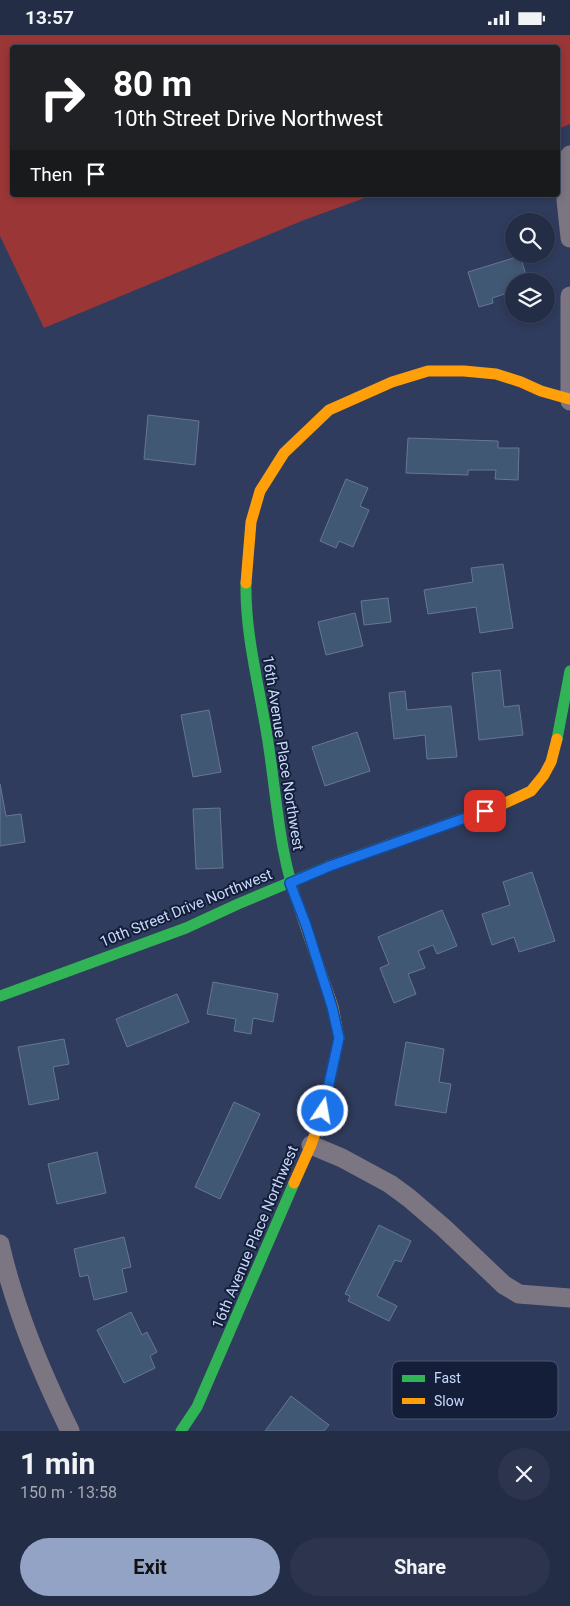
<!DOCTYPE html>
<html lang="en">
<head>
<meta charset="utf-8">
<style>
  body { margin:0; font-family:Roboto,sans-serif; background:#2c354d; color:#f1f3f6; height:100vh; display:flex; flex-direction:column; font-size:19px; white-space:nowrap }
  * { box-sizing:border-box; margin:0 }
  p { font-size:16px; color:#a3a8b3 }
  .icon { flex:none; width:28px; height:28px; fill:none; stroke:currentColor; stroke-width:2; stroke-linecap:round; stroke-linejoin:round }
  .map { position:relative; height:1396px; overflow:hidden }
  .sheet { display:flex; flex-direction:column; background:#242d46; flex:1 }
  .sheet>* { flex:none }
  .top-card { position:absolute; left:10px; top:10px; width:550px; height:152px; border-radius:5px; box-shadow:0 2px 8px #0003,0 0 0 1px #41495f; background:#202124; color:#fff; overflow:hidden }
  .buttons { position:absolute; left:505px; top:178px; display:grid; gap:10px }
  .buttons a { display:grid; place-items:center; width:50px; height:50px; border-radius:50%; background:#242d46; box-shadow:0 2px 8px #0003,0 0 0 1px #41495f; font-size:25px }
  .pin { position:absolute; display:grid; place-items:center; width:42px; height:42px; color:#fff; margin:-21px; border-radius:10px; box-shadow:0 2px 8px #0006 }
  .me { position:absolute; width:55px; margin:-28px; rotate:12deg; stroke-linejoin:round; filter:drop-shadow(0 0 4px #0008) }
  .turn { display:flex; align-items:center; gap:18px; height:105px; padding:0 20px; font-size:22px }
  .turn .icon { width:65px; height:65px; stroke-width:2.5 }
  .turn b { display:block; font-size:35px; line-height:42px }
  .then { display:flex; align-items:center; height:48px; padding:0 20px; background:#0003; gap:10px; font-size:19px }
  .round { display:grid; place-items:center; flex:none; width:52px; height:52px; border-radius:26px; background:#2c354d }
  .head { display:flex; align-items:center; justify-content:space-between; height:85px; padding:0 20px }
  h1 { font-size:30px; font-weight:700; line-height:38px }
  .cta { display:flex; gap:10px; margin-top:auto; padding:10px 20px }
  .cta a { flex:1; height:58px; border-radius:30px; background:#93a3c6; color:#111; font-size:20px; font-weight:700; line-height:58px; text-align:center }
  .cta a+a { background:#2c354d; color:#f1f3f6 }
  .status { display:flex; justify-content:space-between; align-items:center; height:35px; padding:0 25px; background:#242d46; direction:ltr }
  .status svg { height:14px; fill:currentColor }
  .map>svg:first-child { display:block }
  .forest { fill:#9b3637 }
  .building { fill:#415874; stroke:#657791 }
  .lines { fill:none; stroke-linecap:round; stroke-linejoin:round }
  .street { stroke:#7c7682; stroke-width:19 }
  .fast { stroke:#30b455; stroke-width:11 }
  .slow { stroke:#ff9f0a; stroke-width:11 }
  .route-casing { stroke:#114b97; stroke-width:12 }
  .route { stroke:#1a73e8; stroke-width:9 }
  .labels { text-anchor:middle; stroke-width:4; stroke-linejoin:round; paint-order:stroke }
  .street-label { font-size:15px; fill:#c9dafe; stroke:#141e39 }
  .key { fill:#141e39; stroke:#4a5674; stroke-width:1 }
  .key-label { font-size:14px; fill:#c9dafe }
</style>
</head>
<body>
<div class="status"><b>13:57</b><svg viewBox="0 0 49 12"><path d="M0 12V9h3v3zM5 12V6h3v6zM10 12V3h3v9zM15 12V0h3v12zM26 1h20v11H26zM47 4h2v5h-2z"/></svg></div>
<div class="map">
<svg width="570" height="1396" viewBox="0 0 570 1396">
  <rect width="100%" height="100%" fill="#303c5d"/>
  <polygon class="forest" points="0,0 570,0 570,89 558,94 558,12 12,12 12,160 373,160 304,185 44,293 0,201"/>
  <g class="building">
    <polygon points="520,221 528,246 514,246 514,256 492,263 493,268 479,272 468,237"/>
    <polygon points="148,380 199,386 195,430 144,424"/>
    <polygon points="408,403 498,406 498,413 519,413 518,445 495,444 496,435 468,435 468,440 406,438"/>
    <polygon points="346,444 368,453 360,471 369,475 353,512 339,506 336,513 320,506"/>
    <polygon points="503,529 513,593 480,598 476,572 428,579 424,555 473,547 471,533"/>
    <polygon points="388,563 391,587 364,590 361,566"/>
    <polygon points="355,578 363,611 326,620 318,587"/>
    <polygon points="500,635 504,672 519,670 523,700 479,705 472,638"/>
    <polygon points="405,656 407,675 451,671 457,722 427,724 425,700 394,704 389,658"/>
    <polygon points="209,675 221,737 193,742 181,680"/>
    <polygon points="357,697 370,736 325,751 312,712"/>
    <polygon points="0,749 6,781 21,779 25,807 0,811"/>
    <polygon points="220,773 223,833 196,834 193,774"/>
    <polygon points="532,837 555,906 519,917 514,902 492,910 482,879 510,870 503,847"/>
    <polygon points="442,875 457,911 437,919 433,910 418,916 425,933 408,939 416,959 394,968 380,933 389,929 378,902"/>
    <polygon points="213,947 278,959 273,987 253,983 251,999 234,996 236,984 207,979"/>
    <polygon points="177,959 189,987 127,1012 116,984"/>
    <polygon points="64,1004 69,1029 53,1032 59,1064 29,1070 18,1012"/>
    <polygon points="406,1007 444,1014 439,1047 451,1049 446,1078 395,1070"/>
    <polygon points="234,1067 260,1079 220,1164 195,1152"/>
    <polygon points="97,1117 106,1158 57,1169 48,1129"/>
    <polygon points="379,1190 411,1206 401,1227 395,1225 377,1261 397,1271 389,1286 348,1266 350,1261 345,1259"/>
    <polygon points="124,1202 131,1232 122,1234 127,1257 94,1265 88,1240 80,1242 74,1214"/>
    <polygon points="131,1277 142,1300 147,1297 157,1317 150,1321 155,1333 124,1348 97,1295"/>
    <polygon points="291,1361 329,1390 324,1396 265,1396"/>
  </g>
  <g class="lines">
    <g class="street">
      <polyline points="570,120 566,165 570,203"/>
      <polyline points="570,261 570,366"/>
      <polyline points="311,1110 342,1123 390,1149 409,1163 444,1193 504,1250 519,1259 570,1263"/>
      <path d="M0 1209C15 1275 41 1336 70 1396"/>
    </g>
    <g class="fast">
      <path d="M246 548C245 601 260 654 268 707 277 764 279 820 300 875"/>
      <polyline points="557,704 570,636"/>
      <polyline points="0,961 186,893 238,869 329,831"/>
      <polyline points="181,1396 197,1372 294,1148"/>
    </g>
    <g class="slow">
      <polyline points="246,548 251,487 260,456 284,418 329,375 392,347 428,336 464,336 496,339 521,347 541,356 569,364"/>
      <polyline points="329,831 501,770 531,756 544,740 551,727 557,704"/>
      <polyline points="294,1148 311,1110 323,1076 339,1003 333,972 300,875"/>
    </g>
  </g>
  <g class="lines">
    <g class="route-casing">
      <polyline id="route" points="323,1076 339,1003 332,972 306,890 290,848 330,831 485,776"/>
    </g>
    <use href="#route" class="route"/>
  </g>
  <g class="labels">
    <g class="street-label">
      <text transform="translate(283 718) rotate(81)" y="5">16th Avenue Place Northwest</text>
      <text transform="translate(186 873) rotate(-22)" y="5">10th Street Drive Northwest</text>
      <text transform="translate(255 1202) rotate(-67)" y="5">16th Avenue Place Northwest</text>
    </g>
  </g>
  <rect x="392" y="1326" width="166" height="58" rx="8" class="key"/>
  <rect x="402" y="1340" width="23" height="7" fill="#30b455"/>
  <rect x="402" y="1363" width="23" height="6" fill="#ff9f0a"/>
  <g class="key-label">
    <text x="434" y="1348">Fast</text>
    <text x="434" y="1371">Slow</text>
  </g>
</svg>
<div class="buttons">
<a><svg class="icon" aria-label="search" viewBox="0 0 24 24"><circle cx="10" cy="10" r="6"/><path d="M15 15l6 6"/></svg></a>
<a><svg class="icon" aria-label="layers" viewBox="0 0 24 24"><path d="M12 4l9 5-9 5-9-5zM3 14l9 5 9-5"/></svg></a>
</div>
<div class="pin" style="left:485px;top:776px;background:#d93025"><svg class="icon" aria-label="arrive" viewBox="0 0 24 24"><path d="M6 21V4h12l-3 4 3 4H6"/></svg></div>
<svg class="me" style="left:323px;top:1076px" viewBox="-20 -20 40 40"><circle r="17" fill="#1a73e8" stroke="#fff" stroke-width="3"/><path d="M0-11L8 9 0 5-8 9z" fill="#fff"/></svg>
<div class="top-card">
<div class="turn"><svg class="icon" aria-label="right" viewBox="0 0 24 24"><path d="M7 20v-9h11M14 6l5 5-5 5"/></svg><div><b>80 m</b>10th Street Drive Northwest</div></div>
<div class="then">Then<svg class="icon" aria-label="arrive" viewBox="0 0 24 24"><path d="M6 21V4h12l-3 4 3 4H6"/></svg></div>
</div>
</div>
<section class="sheet">
<div class="head"><div><h1>1 min</h1><p>150 m · 13:58</p></div><a class="round"><svg class="icon" aria-label="close" viewBox="0 0 24 24"><path d="M6 6l12 12M18 6L6 18"/></svg></a></div>
<div class="cta"><a>Exit</a><a>Share</a></div>
</section>
</body>
</html>
